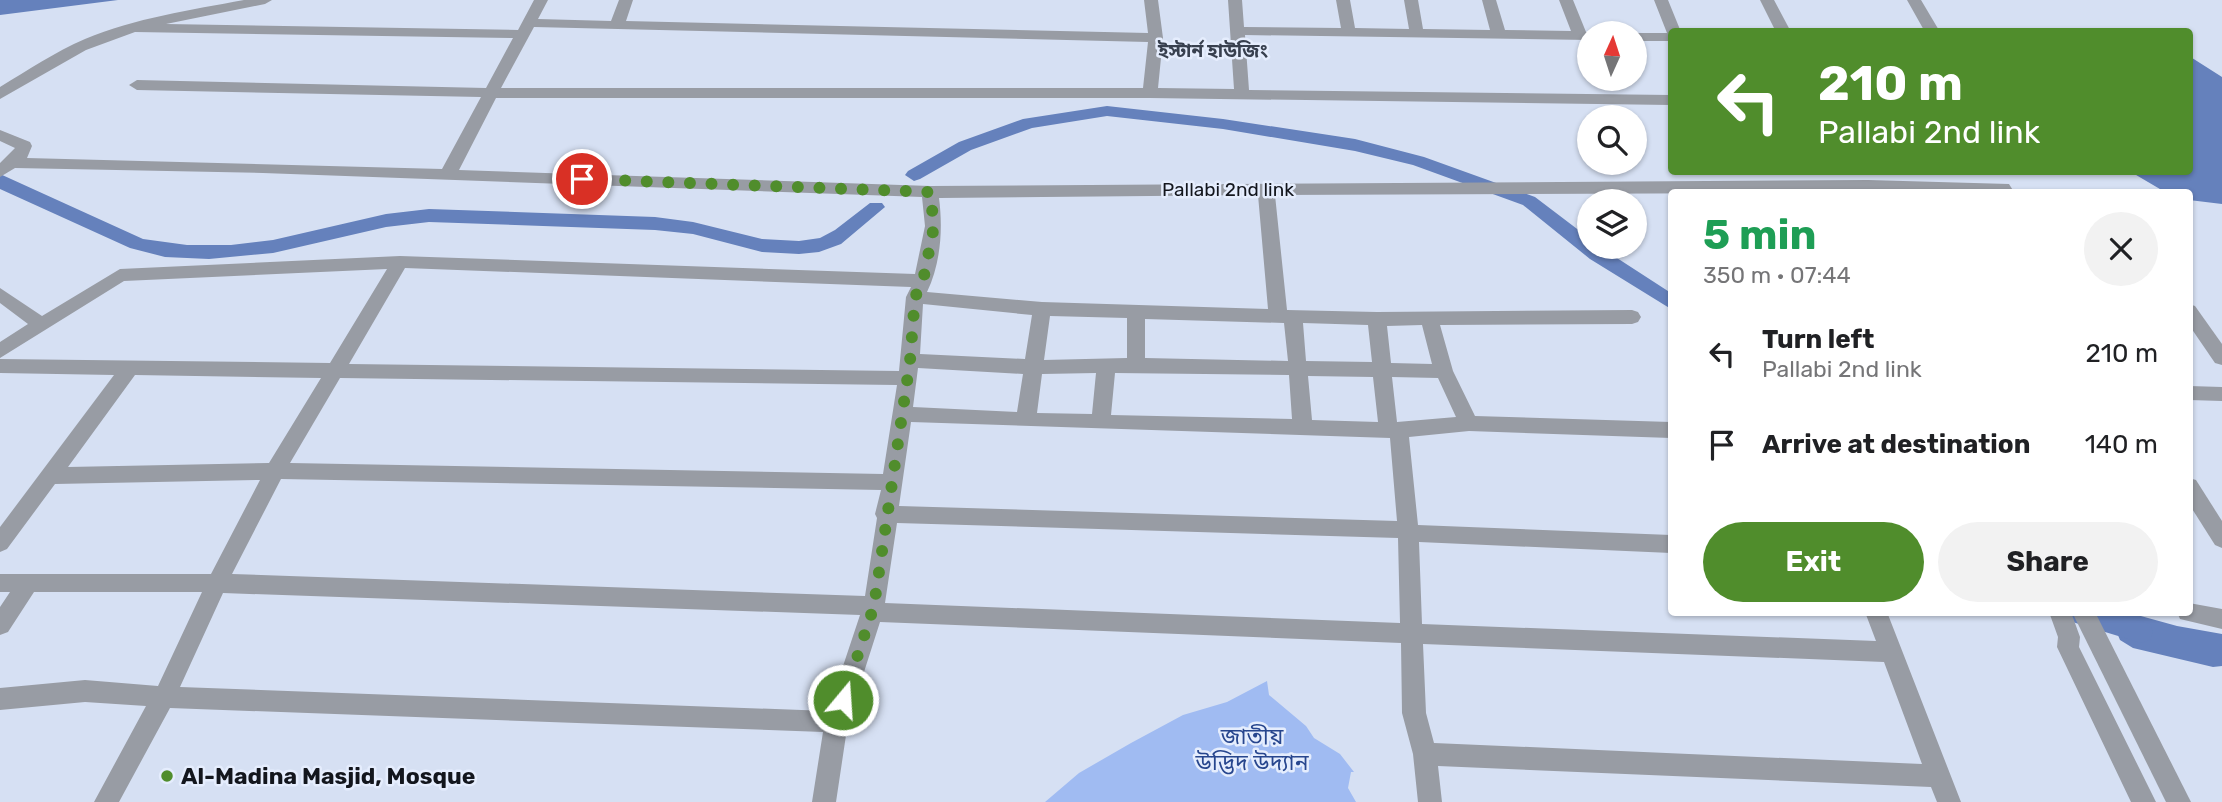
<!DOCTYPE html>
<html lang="en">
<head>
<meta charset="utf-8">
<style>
  body { margin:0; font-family:Rubik,"Noto Sans Bengali",sans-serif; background:#f2f2f2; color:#202124; height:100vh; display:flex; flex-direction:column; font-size:26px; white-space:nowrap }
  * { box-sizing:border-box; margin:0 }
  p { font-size:23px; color:#757577 }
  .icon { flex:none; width:38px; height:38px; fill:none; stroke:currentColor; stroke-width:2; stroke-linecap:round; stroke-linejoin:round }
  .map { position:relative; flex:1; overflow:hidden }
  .panel { position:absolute; left:1668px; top:189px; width:525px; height:427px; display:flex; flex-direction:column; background:#fff; border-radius:7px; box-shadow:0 2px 5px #0004 }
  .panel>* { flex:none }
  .top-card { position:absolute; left:1668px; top:28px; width:525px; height:147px; border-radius:7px; box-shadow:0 2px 5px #0004; background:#508d2c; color:#fff; overflow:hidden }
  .needle { width:46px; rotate:3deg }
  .controls { position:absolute; left:1577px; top:21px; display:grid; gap:14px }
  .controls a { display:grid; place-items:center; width:70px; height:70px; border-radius:50%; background:#fff; box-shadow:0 2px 5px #0004; font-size:35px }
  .pin { position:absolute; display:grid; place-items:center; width:60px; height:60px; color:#fff; margin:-30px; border:4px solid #fff; border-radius:50%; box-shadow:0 2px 7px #0007 }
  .me { position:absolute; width:77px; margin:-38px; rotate:18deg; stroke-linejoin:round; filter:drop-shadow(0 0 5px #0008) }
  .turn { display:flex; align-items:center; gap:24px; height:147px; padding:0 35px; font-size:32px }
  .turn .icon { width:91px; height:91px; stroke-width:2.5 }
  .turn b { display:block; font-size:49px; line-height:60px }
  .round { display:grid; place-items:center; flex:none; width:74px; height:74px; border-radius:37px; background:#f2f2f2 }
  .headline { display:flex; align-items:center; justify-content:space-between; height:119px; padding:0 35px }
  h1 { font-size:42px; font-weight:700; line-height:52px; color:#1e9e55 }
  .action { display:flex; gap:14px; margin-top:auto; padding:14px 35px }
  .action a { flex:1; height:80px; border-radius:42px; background:#508d2c; color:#fff; font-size:28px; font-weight:700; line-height:80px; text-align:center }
  .action a+a { background:#f2f2f2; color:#202124 }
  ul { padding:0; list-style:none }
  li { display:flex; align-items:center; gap:21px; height:91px; padding:0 35px }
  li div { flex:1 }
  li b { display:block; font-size:26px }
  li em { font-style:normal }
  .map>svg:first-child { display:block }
  .green { fill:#a0bbf2 }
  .water { fill:#6581bc }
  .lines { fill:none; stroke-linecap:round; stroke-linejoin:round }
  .canal { fill:#6581bc; fill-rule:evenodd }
  .minor { fill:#989ca4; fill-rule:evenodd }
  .route { stroke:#508d2c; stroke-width:12; stroke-dasharray:0 21.6 }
  .poi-dot { fill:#508d2c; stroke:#e5edfd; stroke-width:2.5 }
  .labels { text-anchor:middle; stroke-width:5; stroke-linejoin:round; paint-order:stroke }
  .far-quarter-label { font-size:19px; font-weight:bold; fill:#38404f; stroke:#e5edfd }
  .street-label { font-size:19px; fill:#13161d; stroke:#e5edfd }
  .near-park-label { font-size:23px; fill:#27468e; stroke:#e5edfd }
  .near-poi-label { font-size:23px; font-weight:bold; fill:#13161d; stroke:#e5edfd; text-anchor:start }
</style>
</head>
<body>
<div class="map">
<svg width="2222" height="802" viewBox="0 0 2222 802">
  <rect width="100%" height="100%" fill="#d6e0f3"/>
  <polygon class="green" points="1267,681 1269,695 1306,726 1314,738 1340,754 1354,772 1351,772 1348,788 1356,802 1045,802 1079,773 1131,743 1183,715 1227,702"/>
  <g class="water">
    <polygon points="0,0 118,0 0,15"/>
    <polygon points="2189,56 2222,77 2222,204 2189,200 2189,192 2165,192 2131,172 2189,172"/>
    <polygon points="2109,613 2130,613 2177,626 2222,634 2222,666 2213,667 2133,648 2120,640"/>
  </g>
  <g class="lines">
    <g class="canal">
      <polygon points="1107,106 1223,119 1355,139 1424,157 1535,197 1589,238 1589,247 1600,247 1671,293 1671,309 1590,259 1523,205 1413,165 1355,151 1223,129 1107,116 1032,128 971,150 920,179 914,181 905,175 908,171 959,142 1023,119"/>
      <polygon points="0,174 143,239 187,245 231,245 273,240 386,214 429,209 655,217 693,222 762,239 799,241 820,238 835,230 870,203 882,203 885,207 841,244 819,252 799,254 762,252 693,234 655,230 429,222 386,227 273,253 209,259 165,257 130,248 0,189"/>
      <polygon points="2062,612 2110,612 2150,624 2153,632 2150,640 2141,643 2066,620"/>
    </g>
    <g class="minor">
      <path d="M244 0H272L265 4 166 24 518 30 534 0H548L538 19 611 21 619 0H633L626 21 1148 33 1144 0H1158L1163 38 1158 88 1234 89 1228 0H1242L1244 27 1341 28 1336 0H1350L1355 28 1409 29 1404 0H1418L1423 29 1490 30 1482 0H1496L1505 30 1571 31 1559 0H1573L1586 32 1594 33H1589V40L1245 35 1249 90 1671 95V105L1150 98H496L459 170 930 186 1868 180 2009 184 2014 192 1275 195 1287 310 1377 312 1632 310 1638 312 1641 317 1638 322 1632 324 1440 325 1453 371 1475 416 1671 422V438L1469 431 1409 437 1418 525 1671 535V553L1419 542 1422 624 1876 641 1865 612H1887L1961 802H1937L1931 787 1438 766 1442 802H1418L1413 754 1402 713 1401 643 880 622 848 722 836 802H812L823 732 170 708 119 802H94L146 706 85 702 0 710V688L85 680 158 686 202 592H34L8 632 0 635V607L10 592H0V574H211L260 480 55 484 7 549 0 552V527L114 375 0 373V359L330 363 387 269 124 281 0 358V342L28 324 0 303V288L42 316 120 269 400 256 915 274 925 226 922 197 263 173 15 168 0 177V163L15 148 0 141V130L30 142 32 146 27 158 442 169 481 97 137 90 129 85 137 80 486 88 513 38 135 32 86 50 0 99V87C28 70 55 52 85 39 135 18 191 10 244 0ZM534 27 1148 42 1143 88H501ZM1258 195 1268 309 1042 302 927 292C941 263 943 228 939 198ZM405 268 911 287 906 297 899 371 349 364ZM923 304 1032 315 1025 359 920 354ZM1050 316 1127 318V358L1044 360ZM1145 319 1284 323 1288 361 1145 358ZM1303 323 1368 325 1372 362 1306 361ZM1422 325 1432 364 1391 363 1387 326ZM918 368 1023 374 1017 412 913 407ZM1096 373 1092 414 1037 413 1042 374ZM1115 373 1289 375 1292 419 1111 415ZM135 375 321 378 269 463 68 467ZM1308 376 1373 377 1378 422 1312 420ZM1392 377 1438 378 1456 417 1397 422ZM340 378 897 385 883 474 290 463ZM911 422 1390 438 1397 521 899 506ZM281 479 881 490 875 514 877 518 865 596 232 574ZM897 523 1398 538 1400 623 885 603ZM223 593 860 615 828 711 180 687ZM1423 644 1884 662 1922 764 1434 743 1426 713Z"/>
      <polygon points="1654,0 1668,0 1681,32 1671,32 1671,41 1634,41 1634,33 1631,33 1667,33"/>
      <polygon points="1760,0 1774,0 1791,32 1776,32"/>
      <polygon points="1907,0 1921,0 1940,32 1925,32"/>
      <polygon points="2189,304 2195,306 2222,344 2222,365 2215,363 2189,325"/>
      <polygon points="2189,386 2222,387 2222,401 2189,400"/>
      <polygon points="2189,478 2196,480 2222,521 2222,548 2215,545 2189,504"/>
      <polygon points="2189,603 2222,609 2222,629 2180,619 2177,612 2189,612"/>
      <polygon points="2049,612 2071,612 2080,637 2079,647 2156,802 2131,802 2057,647 2058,637"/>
      <polygon points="2072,612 2095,612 2191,802 2166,802"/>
    </g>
  </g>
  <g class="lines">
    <polyline class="route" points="582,179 930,192 934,226 923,281 915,297 910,361 874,606 843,700"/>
  </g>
  <circle class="poi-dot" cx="167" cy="776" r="7"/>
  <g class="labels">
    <g class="far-quarter-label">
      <text x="1213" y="57">ইস্টার্ন হাউজিং</text>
    </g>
    <g class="street-label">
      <text x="1228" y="196">Pallabi 2nd link</text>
    </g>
    <g class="near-park-label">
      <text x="1252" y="744">জাতীয়<tspan x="1252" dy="26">উদ্ভিদ উদ্যান</tspan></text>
    </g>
    <g class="near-poi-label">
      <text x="181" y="784">Al-Madina Masjid, Mosque</text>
    </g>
  </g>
</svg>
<div class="controls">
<a><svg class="needle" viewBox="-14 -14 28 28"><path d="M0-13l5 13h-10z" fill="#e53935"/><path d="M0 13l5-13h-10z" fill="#757577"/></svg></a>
<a><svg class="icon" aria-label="search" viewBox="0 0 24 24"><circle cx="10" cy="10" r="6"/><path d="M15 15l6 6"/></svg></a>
<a><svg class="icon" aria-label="layers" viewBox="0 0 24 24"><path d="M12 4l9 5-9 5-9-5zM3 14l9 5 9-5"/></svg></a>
</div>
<div class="pin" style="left:582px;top:179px;background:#d93025"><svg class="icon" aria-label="arrive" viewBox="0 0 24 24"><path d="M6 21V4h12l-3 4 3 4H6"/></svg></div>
<svg class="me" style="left:843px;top:700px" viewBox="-20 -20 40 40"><circle r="17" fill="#508d2c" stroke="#fff" stroke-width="3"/><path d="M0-11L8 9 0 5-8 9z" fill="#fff"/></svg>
<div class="top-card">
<div class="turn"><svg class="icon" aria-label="left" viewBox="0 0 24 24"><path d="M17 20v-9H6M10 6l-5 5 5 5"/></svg><div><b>210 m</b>Pallabi 2nd link</div></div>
</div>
<section class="panel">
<div class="headline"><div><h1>5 min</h1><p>350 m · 07:44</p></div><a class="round"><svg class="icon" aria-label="close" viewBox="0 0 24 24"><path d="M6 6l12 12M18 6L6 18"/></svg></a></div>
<ul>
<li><svg class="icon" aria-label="left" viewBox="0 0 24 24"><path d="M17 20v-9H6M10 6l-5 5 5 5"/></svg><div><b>Turn left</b><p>Pallabi 2nd link</p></div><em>210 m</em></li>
<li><svg class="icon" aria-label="arrive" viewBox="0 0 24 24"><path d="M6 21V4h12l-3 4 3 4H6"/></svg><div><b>Arrive at destination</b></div><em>140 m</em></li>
</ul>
<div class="action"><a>Exit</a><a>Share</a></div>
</section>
</div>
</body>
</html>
